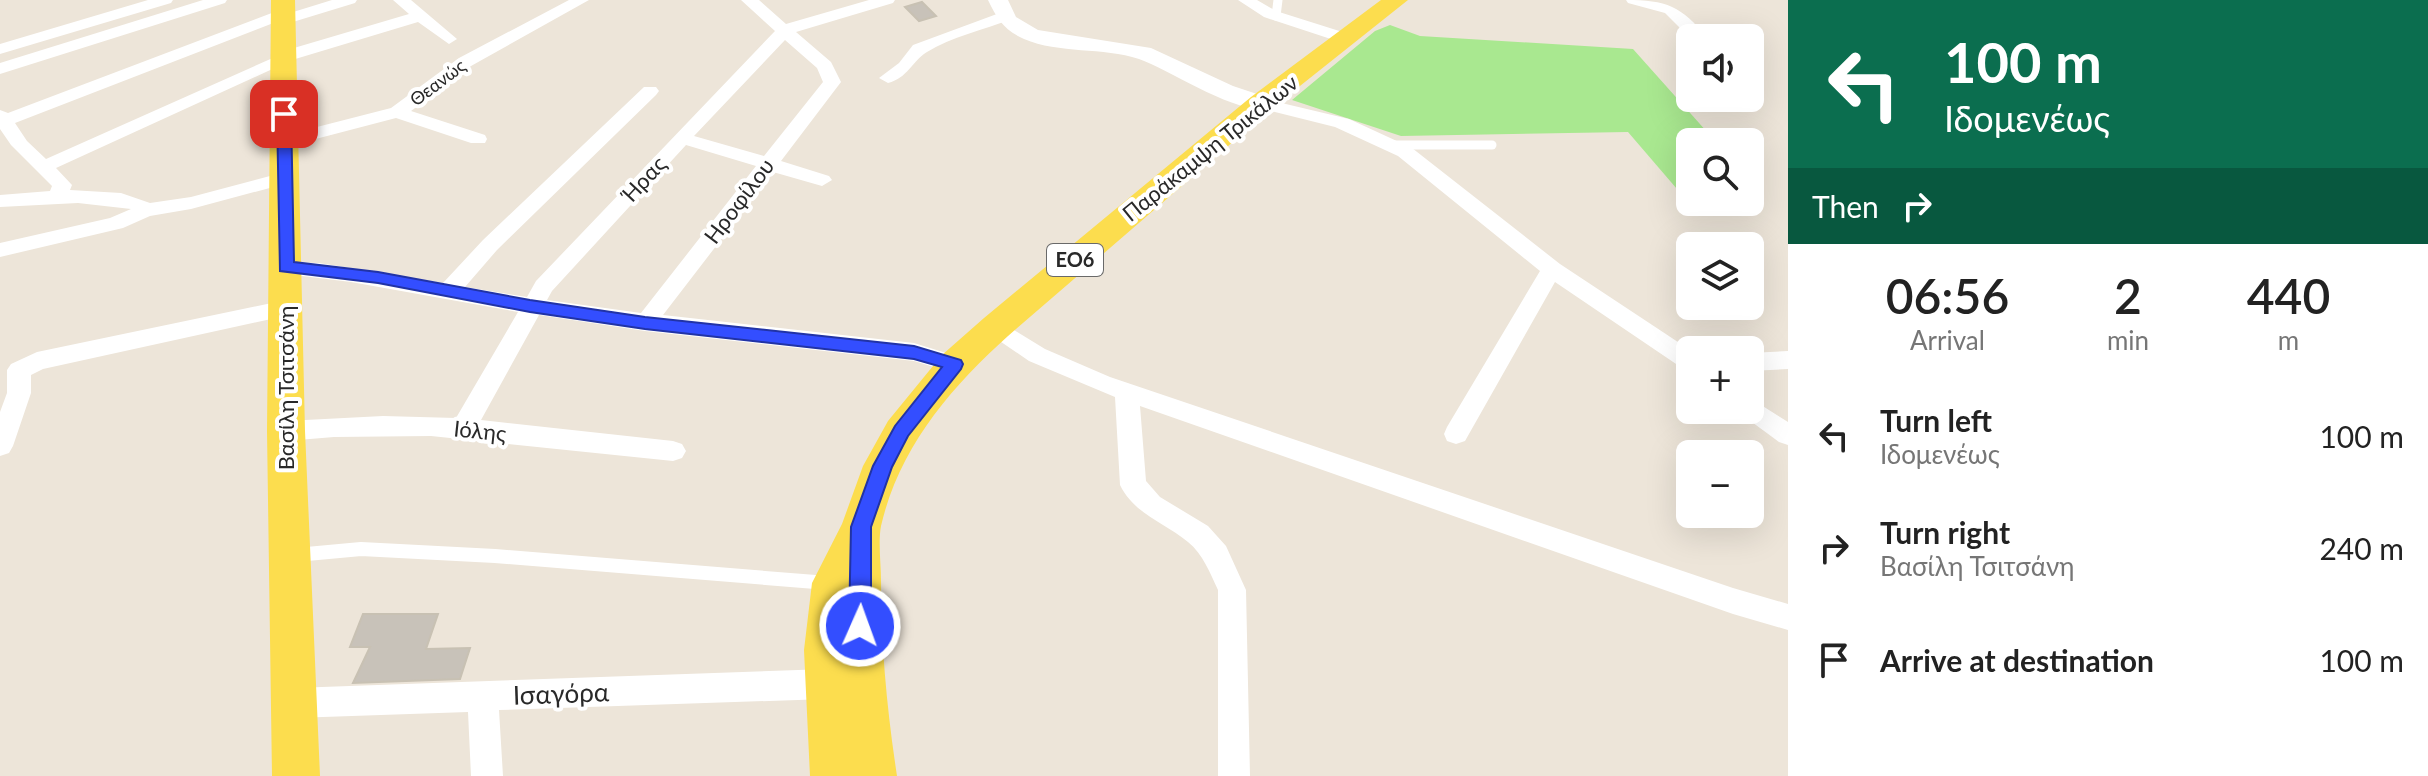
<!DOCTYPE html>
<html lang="en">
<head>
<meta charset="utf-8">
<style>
  body { margin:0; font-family:Lato,sans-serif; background:#f6f6f6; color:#222; height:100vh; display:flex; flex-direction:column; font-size:30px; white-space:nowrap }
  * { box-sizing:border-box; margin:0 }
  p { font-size:26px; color:#767676 }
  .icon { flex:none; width:44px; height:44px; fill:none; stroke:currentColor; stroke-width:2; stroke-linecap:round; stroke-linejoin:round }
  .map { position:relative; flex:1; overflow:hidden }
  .side { display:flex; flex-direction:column; background:#fff; width:640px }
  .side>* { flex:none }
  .banner { background:#0b6e4f; color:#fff; overflow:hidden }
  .controls { position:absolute; left:1676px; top:24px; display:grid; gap:16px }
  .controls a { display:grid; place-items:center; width:88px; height:88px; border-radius:12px; background:#fff; box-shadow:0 8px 32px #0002; font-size:40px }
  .pin { position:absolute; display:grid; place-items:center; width:68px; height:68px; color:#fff; margin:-34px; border-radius:16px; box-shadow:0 4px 12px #0006 }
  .me { position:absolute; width:88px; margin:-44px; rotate:2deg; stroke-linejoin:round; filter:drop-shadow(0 0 6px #0008) }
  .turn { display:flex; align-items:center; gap:28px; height:168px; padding:0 24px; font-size:36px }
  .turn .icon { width:104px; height:104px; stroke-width:2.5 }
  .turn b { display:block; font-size:56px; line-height:68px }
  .then { display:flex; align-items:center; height:76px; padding:0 24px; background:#0003; gap:16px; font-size:30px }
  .eta { display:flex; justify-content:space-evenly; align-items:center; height:136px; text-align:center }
  .eta b { font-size:48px; font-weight:600; line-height:56px }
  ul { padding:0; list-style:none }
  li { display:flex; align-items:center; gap:24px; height:112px; padding:0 24px }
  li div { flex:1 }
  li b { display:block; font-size:30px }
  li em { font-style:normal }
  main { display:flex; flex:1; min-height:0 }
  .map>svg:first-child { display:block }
  .green { fill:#a9e890 }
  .building { fill:#c8c2b9; stroke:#c8c1b3; stroke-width:2 }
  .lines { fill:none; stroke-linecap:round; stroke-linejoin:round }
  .service-far1 { stroke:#fff; stroke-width:9 }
  .service { stroke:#fff; stroke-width:14 }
  .minor { fill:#fff; fill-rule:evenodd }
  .tertiary { fill:#fff; fill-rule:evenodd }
  .primary { fill:#fcdd4e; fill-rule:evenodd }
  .route { fill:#334eff; stroke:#2133a6; stroke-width:2 }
  .labels { text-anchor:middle; stroke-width:8; stroke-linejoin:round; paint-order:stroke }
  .far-street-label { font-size:18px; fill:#292929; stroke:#fff }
  .shield { fill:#fff; stroke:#696969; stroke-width:2 }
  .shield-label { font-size:20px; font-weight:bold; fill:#292929 }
  .street-label { font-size:22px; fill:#292929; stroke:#fff }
  .near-street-label { font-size:26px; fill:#292929; stroke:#fff }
</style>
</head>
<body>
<main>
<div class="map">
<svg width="1788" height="776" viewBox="0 0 1788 776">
  <rect width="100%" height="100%" fill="#ede5d9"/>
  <polygon class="green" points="1390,25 1420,36 1633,49 1716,142 1690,142 1690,195 1683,196 1628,132 1401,136 1292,100 1375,31"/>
  <g class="building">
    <polygon points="922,2 936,16 919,21 905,7"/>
    <polygon points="363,614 438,614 426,649 470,648 460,679 353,683 370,647 350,647"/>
  </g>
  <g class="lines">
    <g class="service-far1">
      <polyline points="1276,16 1278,0"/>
      <polyline points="1392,145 1492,145"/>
    </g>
    <polyline class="service" points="296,555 361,549 495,556 828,583"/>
    <g class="minor">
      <polygon points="148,0 173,0 171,3 0,54 0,44"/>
      <polygon points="203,0 227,0 225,3 0,74 0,63"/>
      <polygon points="332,0 357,0 355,3 283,25 276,22 15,123 27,141 46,159 275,57 277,53 409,14 393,0 411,0 457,39 449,44 418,22 292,60 56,168 72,185 70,190 121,193 150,203 191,197 285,172 292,174 295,178 292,182 191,209 150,216 123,228 0,257 0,243 110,218 131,209 78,203 0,207 0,195 50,191 52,186 11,145 0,129 0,110 8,113 277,11 290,13"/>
      <polygon points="569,0 589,0 471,66 411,111 485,135 487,139 485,143 471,143 396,118 285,147 276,141 278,137 391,108 459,58"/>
      <path d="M741 0H759L786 24 869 0H895L893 3 796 32 831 62 841 82 781 161 829 176 832 180 822 186 773 172 663 315 914 343 962 358 966 364 962 370 954 373 914 361 645 331 539 315 481 420 673 441 682 444 686 451 682 458 673 461 431 436 334 437 286 441 277 438 274 431 277 424 286 421 383 416 456 418 518 312 351 282 286 274 278 272 275 267 278 262 319 263 443 283 483 240 644 87H656L659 91 656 95 497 250 465 287 527 297 536 281 775 31ZM785 40 817 68 823 82 764 156 694 136ZM686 145 756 166 641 313 547 300 552 291Z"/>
      <polygon points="1238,0 1257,0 1276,11 1352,35 1354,39 1346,44 1264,17"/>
      <path d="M1626 0C1666 0 1682 6 1707 38H1690L1665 13 1628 3Z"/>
      <path d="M1005 11 1013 16 1011 19C984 30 951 37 927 52 912 61 908 78 888 83L879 78 899 63 913 45Z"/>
      <polygon points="1261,98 1349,119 1412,148 1560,264 1690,350 1690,371 1682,368 1555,282 1465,441 1456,444 1447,441 1444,434 1447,427 1540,271 1398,156 1335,127 1255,107 1252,103"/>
      <polygon points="286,300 294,302 297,308 294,314 43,369 31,375 31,393 13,446 9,453 0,456 0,412 7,393 7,370 11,364 37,352"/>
      <path d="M996 319 1045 349 1110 377 1733 588 1788 604V630L1733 614 1140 406 1146 481 1160 497 1208 526 1226 546 1246 590 1250 776H1218V590C1210 573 1203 554 1188 542 1164 522 1135 515 1120 485L1115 397 1029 361 988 333 985 327 988 321Z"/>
      <polygon points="1788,351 1788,369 1750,371 1750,353"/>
      <polygon points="1750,398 1788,422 1788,445 1779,442 1741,414 1739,410 1750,410"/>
      <polygon points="827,669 838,674 842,684 838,694 827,699 499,710 503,776 471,776 468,712 294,718 283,714 279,703 283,692 294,688"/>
    </g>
    <path class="tertiary" d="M988 0H1008L1016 17 1038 30 1151 48 1233 86 1269 98 1272 103 1269 108C1238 116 1170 70 1139 59 1103 47 1059 54 1024 39 1004 30 997 19 988 0Z"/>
    <g class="primary">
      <polygon points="271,0 295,0 305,431 320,776 272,776 267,431"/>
      <path d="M1381 0H1408L1271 109 1008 336C950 388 899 448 881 526 878 542 881 564 881 581 881 647 887 710 897 776H810L804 650 812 583 842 524 863 466 888 421 942 355 984 318 1251 97Z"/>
    </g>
  </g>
  <polygon class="route" points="284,110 291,114 294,262 378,272 530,300 645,317 914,346 961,360 963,364 961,369 908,436 892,467 871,527 871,626 868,634 860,637 852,634 849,626 851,527 873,466 895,426 942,367 914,359 645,329 530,312 378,283 280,271 277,114"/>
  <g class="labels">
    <g class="far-street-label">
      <text transform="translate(438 83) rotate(-37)" y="6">Θεανώς</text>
    </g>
    <rect class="shield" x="1047" y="244" width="56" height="32" rx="6"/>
    <g class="shield-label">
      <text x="1075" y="267">ΕΟ6</text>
    </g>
    <g class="street-label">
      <text transform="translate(1210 148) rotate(-39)" y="8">Παράκαμψη Τρικάλων</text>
      <text transform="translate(644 179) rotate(-47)" y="8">Ήρας</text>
      <text transform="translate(739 201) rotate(-53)" y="8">Ηροφίλου</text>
      <text transform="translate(286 388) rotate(-90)" y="8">Βασίλη Τσιτσάνη</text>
      <text transform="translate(480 431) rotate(6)" y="8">Ιόλης</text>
    </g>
    <g class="near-street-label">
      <text transform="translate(561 694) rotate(-2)" y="9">Ισαγόρα</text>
    </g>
  </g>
</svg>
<div class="controls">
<a><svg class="icon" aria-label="sound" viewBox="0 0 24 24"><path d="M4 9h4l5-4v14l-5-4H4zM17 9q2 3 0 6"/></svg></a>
<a><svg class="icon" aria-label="search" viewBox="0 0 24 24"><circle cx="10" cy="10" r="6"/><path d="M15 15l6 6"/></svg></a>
<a><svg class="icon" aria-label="layers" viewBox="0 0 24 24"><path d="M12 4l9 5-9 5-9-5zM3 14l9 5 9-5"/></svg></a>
<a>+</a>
<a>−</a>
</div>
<div class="pin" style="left:284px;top:114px;background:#d93025"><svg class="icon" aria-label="arrive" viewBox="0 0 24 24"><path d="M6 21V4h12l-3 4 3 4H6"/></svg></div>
<svg class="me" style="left:860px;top:626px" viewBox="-20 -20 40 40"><circle r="17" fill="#334eff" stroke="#fff" stroke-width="3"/><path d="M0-11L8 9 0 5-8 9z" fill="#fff"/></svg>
</div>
<section class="side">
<div class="banner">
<div class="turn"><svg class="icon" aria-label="left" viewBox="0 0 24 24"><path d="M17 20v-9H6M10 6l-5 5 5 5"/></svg><div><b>100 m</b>Ιδομενέως</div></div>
<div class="then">Then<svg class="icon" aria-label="right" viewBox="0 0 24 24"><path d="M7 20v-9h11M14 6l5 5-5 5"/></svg></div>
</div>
<div class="eta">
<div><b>06:56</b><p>Arrival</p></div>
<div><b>2</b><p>min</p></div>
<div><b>440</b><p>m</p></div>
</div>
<ul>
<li><svg class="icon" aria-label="left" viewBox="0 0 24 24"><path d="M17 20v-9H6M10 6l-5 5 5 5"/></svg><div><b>Turn left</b><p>Ιδομενέως</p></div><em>100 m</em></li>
<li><svg class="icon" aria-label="right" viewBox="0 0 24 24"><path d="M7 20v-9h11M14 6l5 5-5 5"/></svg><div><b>Turn right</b><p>Βασίλη Τσιτσάνη</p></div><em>240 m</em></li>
<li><svg class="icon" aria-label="arrive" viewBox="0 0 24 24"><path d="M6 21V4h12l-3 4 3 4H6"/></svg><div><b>Arrive at destination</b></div><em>100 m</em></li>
</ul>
</section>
</main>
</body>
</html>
